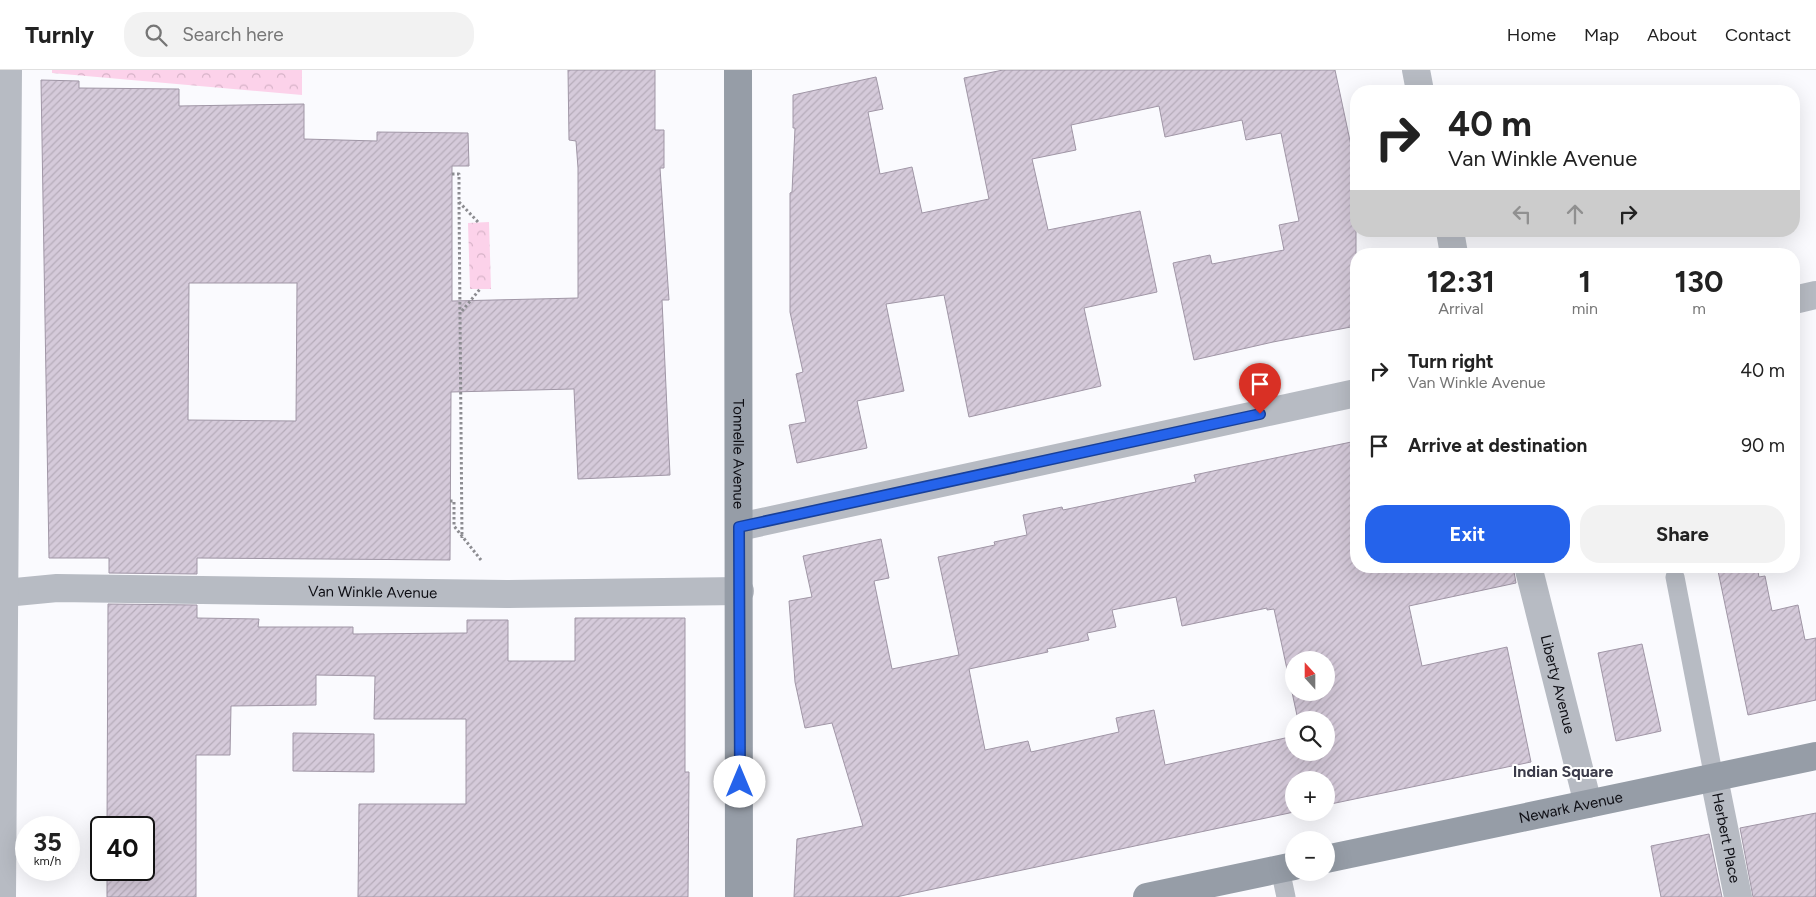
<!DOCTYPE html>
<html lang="en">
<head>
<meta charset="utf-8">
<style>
  body { margin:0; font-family:Figtree,sans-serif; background:#f2f2f2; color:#222; height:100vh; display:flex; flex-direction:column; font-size:19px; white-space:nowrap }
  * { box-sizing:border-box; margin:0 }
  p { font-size:16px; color:#767676 }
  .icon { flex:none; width:28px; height:28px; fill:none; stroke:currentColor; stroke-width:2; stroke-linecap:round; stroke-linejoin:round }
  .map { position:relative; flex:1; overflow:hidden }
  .drawer { position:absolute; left:1350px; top:178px; width:450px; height:325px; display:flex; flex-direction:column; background:#fff; border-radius:20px; box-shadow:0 5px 20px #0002 }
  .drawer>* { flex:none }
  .hud { position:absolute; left:1350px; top:15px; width:450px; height:152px; border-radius:20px; box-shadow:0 5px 20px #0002; background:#fff; color:#222; overflow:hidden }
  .needle { width:32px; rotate:339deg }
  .fabs { position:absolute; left:1285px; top:581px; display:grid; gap:10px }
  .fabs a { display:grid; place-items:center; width:50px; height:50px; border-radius:50%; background:#fff; box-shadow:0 5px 20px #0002; font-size:25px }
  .speed { position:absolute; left:15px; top:746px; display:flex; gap:10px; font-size:25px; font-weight:700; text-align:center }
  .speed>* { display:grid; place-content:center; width:65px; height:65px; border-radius:50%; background:#fff; box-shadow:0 5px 20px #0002; line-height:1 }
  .speed small { font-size:12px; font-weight:400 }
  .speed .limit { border:2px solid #111; border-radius:8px; background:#fff; color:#111 }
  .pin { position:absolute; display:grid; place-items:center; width:42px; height:42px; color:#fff; margin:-51px -21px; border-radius:50% 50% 50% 0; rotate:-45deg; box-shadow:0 0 5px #0007 }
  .pin .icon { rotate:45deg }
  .me { position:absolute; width:55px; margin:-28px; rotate:0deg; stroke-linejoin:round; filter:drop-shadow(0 0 4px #0008) }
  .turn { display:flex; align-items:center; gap:18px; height:105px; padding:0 15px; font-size:22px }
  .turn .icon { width:65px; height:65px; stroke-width:2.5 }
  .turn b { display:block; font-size:35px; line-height:42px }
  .lanes { display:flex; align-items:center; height:48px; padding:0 15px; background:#0003; justify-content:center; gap:25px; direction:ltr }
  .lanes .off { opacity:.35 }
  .eta { display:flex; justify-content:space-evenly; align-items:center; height:85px; text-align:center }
  .eta b { font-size:30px; font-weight:700; line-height:35px }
  .cta { display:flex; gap:10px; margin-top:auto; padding:10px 15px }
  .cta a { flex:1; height:58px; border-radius:20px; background:#2563eb; color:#fff; font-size:20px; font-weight:700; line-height:58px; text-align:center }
  .cta a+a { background:#f2f2f2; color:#222 }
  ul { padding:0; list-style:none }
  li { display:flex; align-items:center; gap:15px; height:75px; padding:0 15px }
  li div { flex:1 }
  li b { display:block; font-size:19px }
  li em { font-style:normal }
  header { display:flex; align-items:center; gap:30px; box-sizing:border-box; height:70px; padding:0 25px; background:#fff; border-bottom:1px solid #e0e0e0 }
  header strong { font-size:24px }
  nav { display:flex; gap:28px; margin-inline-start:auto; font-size:18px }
  .search { width:350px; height:45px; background:#f2f2f2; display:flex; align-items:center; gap:12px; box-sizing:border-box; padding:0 18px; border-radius:20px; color:#767676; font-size:19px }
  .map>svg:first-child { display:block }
  .park { fill:url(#park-crowns) }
  .building { fill:url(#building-hatch); stroke:#a096a6; fill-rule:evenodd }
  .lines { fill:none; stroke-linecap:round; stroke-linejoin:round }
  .path { stroke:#8c8c91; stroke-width:3; stroke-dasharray:2.5 2.5; stroke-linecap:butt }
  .lane { stroke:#b7bbc3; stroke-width:19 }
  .street { stroke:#b7bbc3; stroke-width:28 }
  .secondary { stroke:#969da7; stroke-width:28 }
  .route-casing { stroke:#184099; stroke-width:12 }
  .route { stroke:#2563eb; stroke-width:9 }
  .labels { text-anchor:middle; stroke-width:4; stroke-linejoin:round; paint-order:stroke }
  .street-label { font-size:15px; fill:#0d0d13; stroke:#fff }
  .neighbourhood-label { font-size:16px; font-weight:bold; fill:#3b3b4a; stroke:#fff }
</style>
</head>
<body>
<header>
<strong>Turnly</strong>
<div class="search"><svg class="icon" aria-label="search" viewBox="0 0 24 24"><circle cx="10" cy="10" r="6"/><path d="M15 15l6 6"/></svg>Search here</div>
<nav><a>Home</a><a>Map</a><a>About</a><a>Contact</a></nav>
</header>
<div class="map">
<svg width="1816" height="827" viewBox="0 0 1816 827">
  <defs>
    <pattern id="park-crowns" width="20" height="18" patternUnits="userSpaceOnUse" patternTransform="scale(1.25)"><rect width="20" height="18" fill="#fcd2ea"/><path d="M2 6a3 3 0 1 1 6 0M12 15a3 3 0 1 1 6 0" fill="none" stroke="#d7b3c8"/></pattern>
    <pattern id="building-hatch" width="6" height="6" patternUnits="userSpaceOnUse" patternTransform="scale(1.25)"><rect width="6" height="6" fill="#d5cada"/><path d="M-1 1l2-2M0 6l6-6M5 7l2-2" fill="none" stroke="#b6acba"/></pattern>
  </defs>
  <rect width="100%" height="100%" fill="#fafafe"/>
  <g class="park">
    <polygon points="52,0 302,0 302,25 52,3"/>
    <polygon points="489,152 491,219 470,219 468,153"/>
  </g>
  <g class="building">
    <path d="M568 0H655V60H664V98H660L669 230H662L670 405 578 409 574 319 451 322 450 490 197 488V504L109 503V488H49L41 10 79 11V18L179 19V36L304 34V69L377 71V62L468 63 469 96H452V231L578 228V98L576 71 569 70ZM189 213H297L296 351 188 350Z"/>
    <polygon points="1003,0 1335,0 1356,99 1356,256 1273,272 1194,290 1173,193 1210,185 1212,194 1284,180 1279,155 1299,151 1281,63 1246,70 1242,50 1165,67 1159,36 1071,55 1076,80 1032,89 1048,160 1140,141 1157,222 1084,238 1101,316 969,347 944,225 886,234 904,321 857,331 867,378 797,393 789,355 806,352 796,304 803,302 790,242 790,123 792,122 795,58 793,58 793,25 876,7 883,39 868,42 880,104 912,97 922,143 989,129 964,8"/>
    <path d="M1356 371V496H1513L1516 513 1409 536 1422 596 1507 577 1531 692 1326 735V710H1294V742L896 827H794L797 769 863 756 832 653 805 658 795 612 789 531 812 527 803 486 881 469 889 508 874 511 892 599 959 585 938 487 995 475 994 472 1027 465 1023 445 1062 437 1063 440 1196 412 1194 405ZM1176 527 1182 556 1267 538V540L1274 539 1298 650H1326V682H1294V666L1165 695 1154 640 1116 648 1119 662 1031 682 1028 671 985 680 969 599 1048 582 1047 579 1089 570 1087 563 1116 557 1112 540ZM1294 590H1326V622H1294Z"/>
    <polygon points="1717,496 1757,496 1759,507 1765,506 1772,541 1798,535 1805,570 1816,568 1816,630 1748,645"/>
    <polygon points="108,534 197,535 197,548 259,549 258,557 353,557 353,564 467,563 467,550 508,550 508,591 575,591 575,548 685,548 685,702 689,702 688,827 358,827 359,734 466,734 466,649 374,649 375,606 316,605 316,635 231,636 230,685 196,685 196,827 107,827 107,800 144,800 144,758 107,758"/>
    <polygon points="1642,574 1661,661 1616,671 1598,583"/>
    <polygon points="293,663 374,664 374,702 293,701"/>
    <polygon points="1816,743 1816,827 1753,827 1740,758"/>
    <polygon points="1709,764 1722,827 1661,827 1651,776"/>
  </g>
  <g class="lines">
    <g class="path">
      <polyline points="452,104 459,104 459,132 462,468"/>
      <polyline points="459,132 479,153"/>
      <polyline points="462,241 480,219"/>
      <polyline points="450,431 454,431 454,456 481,490"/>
    </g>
    <g class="lane">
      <polyline points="1675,507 1714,708"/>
      <polyline points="1280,799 1286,827"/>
    </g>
    <g class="street">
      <polyline points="1416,0 1420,21"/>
      <polyline points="1450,161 1454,184"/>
      <polyline points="1794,230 1816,225"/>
      <polyline points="739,457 1356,323"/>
      <path id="s1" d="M1528 496 1588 734"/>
      <path id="s2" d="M5 523 57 518 507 524 740 521"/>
      <path id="s3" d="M1714 708 1738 827"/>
      <polyline points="2,827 8,0"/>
    </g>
    <g class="secondary">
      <path id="s4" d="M738 0 739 827"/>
      <path id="s5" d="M1326 789 1816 686"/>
      <polyline points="1147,827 1294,796"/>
    </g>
  </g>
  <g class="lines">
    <g class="route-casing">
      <polyline id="route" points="740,712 739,457 1260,344"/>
    </g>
    <use href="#route" class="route"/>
  </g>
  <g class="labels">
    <g class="street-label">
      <text dy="5" stroke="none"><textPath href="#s4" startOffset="384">Tonnelle Avenue</textPath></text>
      <text dy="5" stroke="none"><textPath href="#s2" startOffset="368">Van Winkle Avenue</textPath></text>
      <text dy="5" stroke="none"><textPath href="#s1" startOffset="122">Liberty Avenue</textPath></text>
      <text dy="5" stroke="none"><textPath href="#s5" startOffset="250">Newark Avenue</textPath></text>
      <text dy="5" stroke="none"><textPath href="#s3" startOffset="61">Herbert Place</textPath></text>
    </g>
    <g class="neighbourhood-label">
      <text x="1563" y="707">Indian Square</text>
    </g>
  </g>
</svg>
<div class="fabs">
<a><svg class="needle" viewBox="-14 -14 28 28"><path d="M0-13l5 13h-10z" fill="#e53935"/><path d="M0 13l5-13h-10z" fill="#767676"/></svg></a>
<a><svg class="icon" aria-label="search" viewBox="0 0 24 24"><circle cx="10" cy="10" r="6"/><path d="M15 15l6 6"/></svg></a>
<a>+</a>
<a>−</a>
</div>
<div class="speed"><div>35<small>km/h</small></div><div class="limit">40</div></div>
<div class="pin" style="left:1260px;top:344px;background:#d93025"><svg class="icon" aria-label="arrive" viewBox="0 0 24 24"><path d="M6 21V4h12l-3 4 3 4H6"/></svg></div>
<svg class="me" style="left:740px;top:712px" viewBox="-20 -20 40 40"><circle r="19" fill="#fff"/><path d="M0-13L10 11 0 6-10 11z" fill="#2563eb"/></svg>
<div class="hud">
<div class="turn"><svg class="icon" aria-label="right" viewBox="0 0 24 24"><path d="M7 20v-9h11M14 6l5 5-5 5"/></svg><div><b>40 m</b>Van Winkle Avenue</div></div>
<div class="lanes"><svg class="icon off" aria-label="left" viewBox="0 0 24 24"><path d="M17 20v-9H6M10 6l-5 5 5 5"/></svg><svg class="icon off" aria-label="ahead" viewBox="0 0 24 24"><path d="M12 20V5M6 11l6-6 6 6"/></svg><svg class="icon" aria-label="right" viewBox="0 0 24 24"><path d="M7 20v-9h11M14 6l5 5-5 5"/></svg></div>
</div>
<section class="drawer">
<div class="eta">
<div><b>12:31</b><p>Arrival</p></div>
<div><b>1</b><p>min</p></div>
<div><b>130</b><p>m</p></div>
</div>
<ul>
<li><svg class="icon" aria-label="right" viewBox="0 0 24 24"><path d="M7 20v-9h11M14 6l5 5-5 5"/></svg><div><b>Turn right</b><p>Van Winkle Avenue</p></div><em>40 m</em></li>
<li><svg class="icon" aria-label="arrive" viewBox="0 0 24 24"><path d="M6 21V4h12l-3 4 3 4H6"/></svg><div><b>Arrive at destination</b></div><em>90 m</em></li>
</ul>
<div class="cta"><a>Exit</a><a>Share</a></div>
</section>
</div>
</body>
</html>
